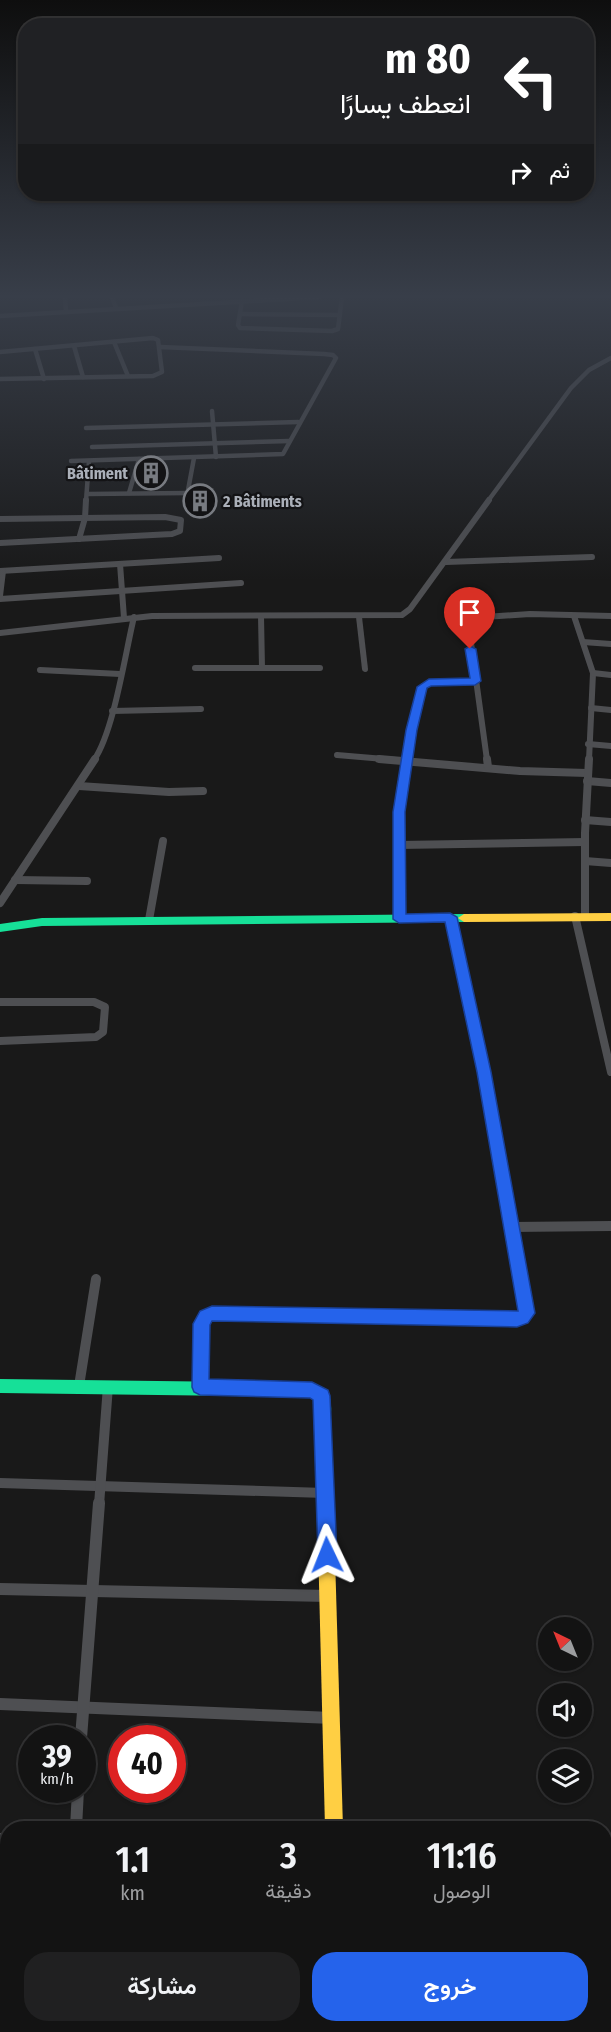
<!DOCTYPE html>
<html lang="ar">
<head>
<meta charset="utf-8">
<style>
  body { margin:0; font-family:"Fira Sans Condensed",Vazirmatn,sans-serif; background:#202021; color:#f1f3f6; direction:rtl; height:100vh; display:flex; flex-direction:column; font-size:22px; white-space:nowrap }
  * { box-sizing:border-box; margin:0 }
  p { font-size:20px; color:#9d9ea0 }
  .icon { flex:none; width:33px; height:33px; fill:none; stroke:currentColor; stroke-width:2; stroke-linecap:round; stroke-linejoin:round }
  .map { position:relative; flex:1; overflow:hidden; direction:ltr }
  .sheet { position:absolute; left:0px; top:1821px; width:612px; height:212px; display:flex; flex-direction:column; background:#131313; border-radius:24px 24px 0 0; box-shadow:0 2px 4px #0004,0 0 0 2px #323233; direction:rtl }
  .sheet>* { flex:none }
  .hud { position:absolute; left:18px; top:18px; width:576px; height:183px; border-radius:24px; box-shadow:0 2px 4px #0004,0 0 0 2px #323233; direction:rtl; background:#202124; color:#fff; overflow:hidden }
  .needle { width:39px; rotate:317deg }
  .controls { position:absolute; left:538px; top:1617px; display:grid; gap:12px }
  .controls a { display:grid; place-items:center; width:54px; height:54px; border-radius:50%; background:#131313; box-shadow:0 2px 4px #0004,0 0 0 2px #323233; font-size:30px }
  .speed { position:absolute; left:18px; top:1725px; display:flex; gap:12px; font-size:30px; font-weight:700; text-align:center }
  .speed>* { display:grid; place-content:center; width:78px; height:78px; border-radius:50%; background:#131313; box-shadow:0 2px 4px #0004,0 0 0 2px #323233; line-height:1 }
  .speed small { font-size:15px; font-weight:400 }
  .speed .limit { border:9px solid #d22; background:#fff; color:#111 }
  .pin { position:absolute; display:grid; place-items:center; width:51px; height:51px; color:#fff; margin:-62px -26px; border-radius:50% 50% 50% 0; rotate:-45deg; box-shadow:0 0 6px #0007 }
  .pin .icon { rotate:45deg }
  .me { position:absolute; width:66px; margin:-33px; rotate:358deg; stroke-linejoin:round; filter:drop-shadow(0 0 4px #0008) }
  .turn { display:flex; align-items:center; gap:21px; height:126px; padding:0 24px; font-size:27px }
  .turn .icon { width:78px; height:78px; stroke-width:2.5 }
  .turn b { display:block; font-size:42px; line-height:51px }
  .then { display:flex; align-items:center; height:57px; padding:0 24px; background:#0003; gap:12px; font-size:22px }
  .eta { display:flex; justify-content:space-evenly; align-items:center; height:102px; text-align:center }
  .eta b { font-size:36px; font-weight:600; line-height:42px }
  .cta { display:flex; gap:12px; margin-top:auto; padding:12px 24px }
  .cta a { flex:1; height:69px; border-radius:24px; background:#2563eb; color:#fff; font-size:24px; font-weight:600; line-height:69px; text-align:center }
  .cta a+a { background:#202021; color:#f1f3f6 }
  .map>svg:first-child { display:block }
  .building { fill:#323233 }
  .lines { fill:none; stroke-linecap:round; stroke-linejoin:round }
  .street-far4 { stroke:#4e4f52; stroke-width:4.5 }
  .street-far3 { stroke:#4e4f52; stroke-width:6 }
  .street-far2 { stroke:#4e4f52; stroke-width:8 }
  .street-far1 { stroke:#4e4f52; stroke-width:10 }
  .street { stroke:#4e4f52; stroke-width:12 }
  .fast { fill:#16e098; fill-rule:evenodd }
  .slow { fill:#ffcf43; fill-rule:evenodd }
  .jam { fill:#f24e42; fill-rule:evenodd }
  .route { fill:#2563eb; stroke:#184099; stroke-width:1.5 }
  .labels { text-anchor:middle; stroke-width:4.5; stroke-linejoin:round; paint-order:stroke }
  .far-poi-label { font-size:16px; font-weight:bold; fill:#abb0b9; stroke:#131315; text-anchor:end }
</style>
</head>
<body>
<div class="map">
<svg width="611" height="2032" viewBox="0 0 611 2032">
  <rect width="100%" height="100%" fill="#191919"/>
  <g class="building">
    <polygon points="141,468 160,469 156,482 137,481"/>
    <polygon points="194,487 214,488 209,507 187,506"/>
  </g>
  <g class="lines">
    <g class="street-far4">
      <polyline points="65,297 66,312"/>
      <polyline points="112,297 116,308"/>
      <polyline points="242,301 238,325 240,328 332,331 338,329 342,297"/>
      <polyline points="240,314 340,315"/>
      <polyline points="0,316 319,297"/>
      <polyline points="114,342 128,376"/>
      <polyline points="74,346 83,377"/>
      <polyline points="35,349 44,379"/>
      <polyline points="0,352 153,338 158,340 162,372 153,376 0,379"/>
      <polyline points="212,411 216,457"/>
      <polyline points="86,428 298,422"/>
      <polyline points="92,447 289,441"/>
      <polyline points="71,461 283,454 336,358 333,355 324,354 160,347"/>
      <polyline points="129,493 139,459"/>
      <polyline points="87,494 188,493"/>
      <polyline points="86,501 89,461"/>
      <polyline points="186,501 194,458"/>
      <polyline points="488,501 571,388 589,370 611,358"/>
    </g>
    <g class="street-far3">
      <polyline points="0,519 165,517 181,520 180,531 172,534 0,543"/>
      <polyline points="79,539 85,518 86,500"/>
      <polyline points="446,562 592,557"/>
      <polyline points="120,564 124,618"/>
      <polyline points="0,571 219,558"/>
      <polyline points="0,596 3,571"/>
      <polyline points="0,599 241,583"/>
      <polyline points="261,616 262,668"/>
      <polyline points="574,616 593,673 589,760"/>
      <polyline points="359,617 365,669"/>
      <polyline points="0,633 152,616 402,615 410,609 489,500"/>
      <polyline points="583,642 611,644"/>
      <polyline points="195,668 320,668"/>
      <polyline points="40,670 120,674"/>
      <polyline points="593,673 611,675"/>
      <polyline points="591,708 611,710"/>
      <polyline points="112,711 201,709"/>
      <polyline points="588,744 611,746"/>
      <polyline points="337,755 396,760"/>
      <path d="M94 760C114 731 125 654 134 617"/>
      <polyline points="407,760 411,730 422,687 429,683 475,681"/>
      <polyline points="487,760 468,621 470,618 530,614 611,616"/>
    </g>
    <g class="street-far2">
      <polyline points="379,759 520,771 587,773"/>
      <polyline points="487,759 488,767"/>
      <polyline points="587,781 611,783"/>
      <polyline points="79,786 169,792 203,791"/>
      <polyline points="585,820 611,822"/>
      <polyline points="399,845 585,842"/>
      <polyline points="585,861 611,863"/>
      <polyline points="15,880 87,881"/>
      <polyline points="0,903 95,759"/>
      <polyline points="575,916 611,1072"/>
      <polyline points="585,916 585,833 589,759"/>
      <polyline points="399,919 399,812 407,759"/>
      <polyline points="149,920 163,841"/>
      <polyline points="0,1002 94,1002 105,1007 103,1032 96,1037 0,1041"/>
    </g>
    <g class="street-far1">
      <polyline points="511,1227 611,1226"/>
      <polyline points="79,1386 96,1279"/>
      <polyline points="0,1483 325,1493"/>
      <polyline points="99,1505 108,1386"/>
    </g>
    <g class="street">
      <polyline points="0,1589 329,1596"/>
      <polyline points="0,1704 332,1718"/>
      <polyline points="81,1738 99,1503"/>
      <polyline points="76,1828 78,1790"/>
      <polyline points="0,1839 8,1839"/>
      <polyline points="0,1991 8,1991"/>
      <polyline points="341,2025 341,2032"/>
      <polyline points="53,2032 54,2025"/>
    </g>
    <g class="fast">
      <polygon points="464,914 470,918 464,922 42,926 0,932 0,924 42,918"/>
      <polygon points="467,988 473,992 490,1072 527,1275 525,1279 520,1281 515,1279 513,1275 478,1072 461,992"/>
      <path d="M0 1379 312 1383C316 1385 323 1387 326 1390 333 1397 332 1418 328 1426L323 1428 318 1426 315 1421V1400L310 1397 0 1393Z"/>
    </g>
    <g class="slow">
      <polygon points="611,913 611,921 464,922 458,918 464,914"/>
      <polygon points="520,1269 525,1271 527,1275 534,1313 532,1317 517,1325 211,1321 209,1324 208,1387 205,1392 200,1394 195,1392 192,1387 195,1324 201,1312 212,1308 515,1313 519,1310 513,1275 515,1271"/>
      <polygon points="323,1414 328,1416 331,1421 343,1828 325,1828 315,1421 318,1416"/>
    </g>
    <polygon class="jam" points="450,913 456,917 473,992 467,996 461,992 444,917"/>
  </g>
  <linearGradient id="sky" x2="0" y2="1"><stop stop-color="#0e0e0e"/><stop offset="0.51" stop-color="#383e49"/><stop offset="1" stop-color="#383e49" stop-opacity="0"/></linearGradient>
  <rect width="611" height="581" fill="url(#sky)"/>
  <polygon class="route" points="470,646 476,649 481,681 475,685 431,686 427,688 417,730 405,812 406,914 450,913 457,917 491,1072 535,1313 528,1323 517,1327 212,1321 210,1325 209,1379 312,1382 328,1390 330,1396 337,1555 334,1562 327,1565 321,1562 318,1555 313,1400 310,1398 200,1395 194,1392 192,1387 193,1324 200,1311 212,1306 518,1311 477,1072 445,922 399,923 393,919 393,812 406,730 417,687 429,679 470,678 465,649"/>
  <defs>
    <g id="building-ring" transform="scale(1.725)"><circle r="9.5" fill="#131315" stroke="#787b81" stroke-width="1.5"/><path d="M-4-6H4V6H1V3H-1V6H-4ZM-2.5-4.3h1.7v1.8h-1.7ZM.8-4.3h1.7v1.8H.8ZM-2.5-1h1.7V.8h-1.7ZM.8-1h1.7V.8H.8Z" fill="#787b81"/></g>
  </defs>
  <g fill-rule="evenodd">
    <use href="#building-ring" x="151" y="473"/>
    <use href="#building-ring" x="200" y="501"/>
  </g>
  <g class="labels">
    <g class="far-poi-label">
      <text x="128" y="479">Bâtiment</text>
      <text x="223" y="507" text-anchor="start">2 Bâtiments</text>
    </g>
  </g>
</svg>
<div class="controls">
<a><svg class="needle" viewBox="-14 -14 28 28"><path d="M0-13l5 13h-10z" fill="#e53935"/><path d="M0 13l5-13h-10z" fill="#9d9ea0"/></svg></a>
<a><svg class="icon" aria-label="sound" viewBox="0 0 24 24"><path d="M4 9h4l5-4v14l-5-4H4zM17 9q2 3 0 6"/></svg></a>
<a><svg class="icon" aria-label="layers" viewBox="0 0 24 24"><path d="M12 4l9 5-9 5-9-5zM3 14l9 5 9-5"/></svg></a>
</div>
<div class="speed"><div>39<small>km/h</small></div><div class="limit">40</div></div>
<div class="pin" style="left:470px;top:649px;background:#d93025"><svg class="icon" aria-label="arrive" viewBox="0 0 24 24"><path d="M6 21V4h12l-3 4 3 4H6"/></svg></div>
<svg class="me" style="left:327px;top:1555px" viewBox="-20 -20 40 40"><path d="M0-17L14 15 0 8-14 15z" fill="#2563eb" stroke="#fff" stroke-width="4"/></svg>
<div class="hud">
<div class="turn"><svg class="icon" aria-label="left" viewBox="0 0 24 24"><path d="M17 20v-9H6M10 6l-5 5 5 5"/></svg><div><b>80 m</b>انعطف يسارًا</div></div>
<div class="then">ثم<svg class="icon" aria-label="right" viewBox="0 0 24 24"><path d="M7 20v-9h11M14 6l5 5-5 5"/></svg></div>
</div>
<section class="sheet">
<div class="eta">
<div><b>11:16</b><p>الوصول</p></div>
<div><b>3</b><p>دقيقة</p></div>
<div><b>1.1</b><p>km</p></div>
</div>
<div class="cta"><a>خروج</a><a>مشاركة</a></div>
</section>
</div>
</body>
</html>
